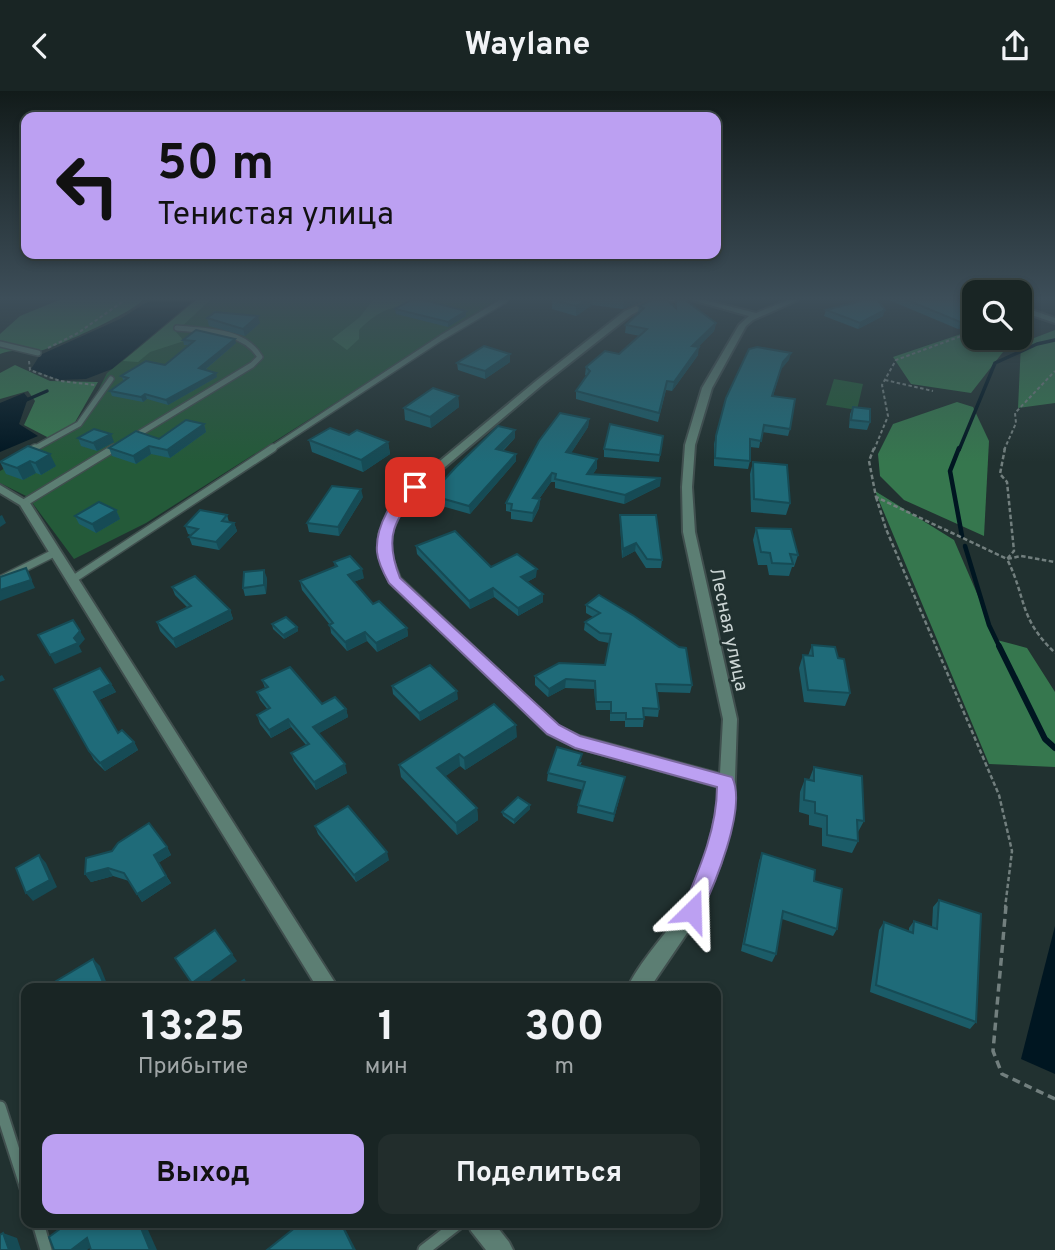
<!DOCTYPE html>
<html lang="ru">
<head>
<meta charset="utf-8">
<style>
  body { margin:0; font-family:Overpass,sans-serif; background:#222d2c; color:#f1f3f6; height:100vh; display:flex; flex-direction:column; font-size:26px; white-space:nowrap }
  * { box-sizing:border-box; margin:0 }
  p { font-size:23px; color:#9fa5a6 }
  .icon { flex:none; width:38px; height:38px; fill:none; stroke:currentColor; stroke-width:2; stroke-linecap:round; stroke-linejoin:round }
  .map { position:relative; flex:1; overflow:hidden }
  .side { position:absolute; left:21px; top:892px; width:700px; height:245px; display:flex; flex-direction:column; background:#192524; border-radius:14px; box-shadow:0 4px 10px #0003,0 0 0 2px #374241 }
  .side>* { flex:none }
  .top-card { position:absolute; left:21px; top:21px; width:700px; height:147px; border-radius:14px; box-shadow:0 4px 10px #0003,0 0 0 2px #374241; background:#bca0f2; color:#111; overflow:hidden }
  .controls { position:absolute; left:962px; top:189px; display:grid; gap:14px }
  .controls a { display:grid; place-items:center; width:70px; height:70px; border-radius:14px; background:#192524; box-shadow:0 4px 10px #0003,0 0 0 2px #374241; font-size:35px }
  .pin { position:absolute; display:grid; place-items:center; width:60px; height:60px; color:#fff; margin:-30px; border-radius:14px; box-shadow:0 4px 10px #0006 }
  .me { position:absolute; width:77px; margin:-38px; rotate:22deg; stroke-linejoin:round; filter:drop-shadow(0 0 5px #0008) }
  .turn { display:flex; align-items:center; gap:24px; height:147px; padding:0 21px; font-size:32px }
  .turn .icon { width:91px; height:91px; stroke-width:2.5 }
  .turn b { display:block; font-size:49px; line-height:60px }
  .eta { display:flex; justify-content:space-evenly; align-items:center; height:119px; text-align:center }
  .eta b { font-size:42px; font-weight:700; line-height:49px }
  .cta { display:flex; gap:14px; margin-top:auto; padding:14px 21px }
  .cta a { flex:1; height:80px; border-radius:14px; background:#bca0f2; color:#111; font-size:28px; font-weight:700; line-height:80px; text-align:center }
  .cta a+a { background:#222d2c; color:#f1f3f6 }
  header { display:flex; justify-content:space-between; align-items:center; height:91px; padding:0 21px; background:#192524; font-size:32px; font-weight:700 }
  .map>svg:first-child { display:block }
  .green { fill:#245a39 }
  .forest { fill:#36774e }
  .water { fill:#001621 }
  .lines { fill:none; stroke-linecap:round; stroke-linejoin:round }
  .stream-far2 { stroke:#001621; stroke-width:3.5 }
  .stream-far1 { stroke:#001621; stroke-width:4.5 }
  .stream { stroke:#001621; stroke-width:6 }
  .service-far2-casing { stroke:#404f4e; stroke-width:8 }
  .service-far1-casing { stroke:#404f4e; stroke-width:10 }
  .service-casing { stroke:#404f4e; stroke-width:15 }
  .minor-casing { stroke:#404f4e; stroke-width:4 }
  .path-far2 { stroke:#727f7e; stroke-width:2; stroke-dasharray:3.5 2.5; stroke-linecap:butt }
  .path-far1 { stroke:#727f7e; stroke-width:2.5; stroke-dasharray:4.5 2.5; stroke-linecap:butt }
  .path { stroke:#727f7e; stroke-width:3.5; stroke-dasharray:8 5; stroke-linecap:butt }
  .service-far2 { stroke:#5c7e73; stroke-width:5 }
  .service-far1 { stroke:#5c7e73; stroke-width:7 }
  .service { stroke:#5c7e73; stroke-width:11 }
  .minor { fill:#5c7e73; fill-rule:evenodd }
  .wall { fill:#1b5c68 }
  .shaded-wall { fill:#164b55 }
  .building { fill:#1f6b79; stroke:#164b55; stroke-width:2 }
  .route { fill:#bca0f2; stroke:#7a689d; stroke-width:2 }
  .labels { text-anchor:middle; stroke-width:5; stroke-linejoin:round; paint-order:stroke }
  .street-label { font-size:19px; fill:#ccd6d5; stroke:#213130 }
</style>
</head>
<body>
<header><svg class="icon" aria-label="back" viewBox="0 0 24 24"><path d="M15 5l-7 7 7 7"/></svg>Waylane<svg class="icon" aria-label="share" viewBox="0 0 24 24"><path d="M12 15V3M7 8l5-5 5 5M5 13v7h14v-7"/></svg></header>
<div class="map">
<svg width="1055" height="1159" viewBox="0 0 1055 1159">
  <rect width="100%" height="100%" fill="#213130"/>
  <g class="green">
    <polygon points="201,209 497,209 146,432 74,468 28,406 0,392 0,380 75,337 82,331 107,282"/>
    <polygon points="834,288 863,293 857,319 826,314"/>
  </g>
  <g class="forest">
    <path d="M59 209H142C134 221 60 254 43 259 28 263 15 256 0 263V243L20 225Z"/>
    <polygon points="196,209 210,209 176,241 184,250 150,261 138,271 123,270"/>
    <path d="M373 209H413L420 214C391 215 380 218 359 239V248L347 259 332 248 360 226Z"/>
    <polygon points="1055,239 1055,312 1018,317 1021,252"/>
    <polygon points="964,242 975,242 975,247 1004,247 1010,252 971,302 911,293 893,266"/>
    <polygon points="15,274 50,290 98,291 74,333 49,347 24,334 35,310 28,300 0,308 0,282"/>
    <polygon points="957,311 973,316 989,350 984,445 904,409 880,385 878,363 893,333"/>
    <polygon points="875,400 954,449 997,549 1027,557 1055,601 1055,676 989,673"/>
  </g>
  <g class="water">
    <polygon points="159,209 194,209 112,278 86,288 59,289 31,278 40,264 120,228 147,211"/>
    <polygon points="24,302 28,307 19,333 38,345 0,361 0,312"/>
    <polygon points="1055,835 1055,983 1021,968"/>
  </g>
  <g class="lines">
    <g class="stream-far2">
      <polyline points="24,310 47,300"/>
      <polyline points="959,359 995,272 1037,253 1055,249"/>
    </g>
    <g class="stream-far1">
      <polyline points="959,357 950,380 962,445"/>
      <polyline points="965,455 989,534 1000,557"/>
    </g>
    <polyline class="stream" points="999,555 1045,648 1055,657"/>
    <g class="service-far2-casing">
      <g id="service-far2">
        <polyline points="0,253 38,262"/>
        <path d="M132 347 252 274 260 266C243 238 206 240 177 237"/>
        <polyline points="32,359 79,333 111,288"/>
        <polyline points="111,359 118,355"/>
        <polyline points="270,359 441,247 505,209"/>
      </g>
    </g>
    <g class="service-far1-casing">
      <g id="service-far1">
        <polyline points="27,362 35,357"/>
        <polyline points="24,412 114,357"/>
        <polyline points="0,489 54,462"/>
        <polyline points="72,489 273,357"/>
      </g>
    </g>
    <g class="service-casing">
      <g id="service">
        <polyline points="0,1016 26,1097"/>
        <polyline points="38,1132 46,1159"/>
        <polyline points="424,1159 459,1132"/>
      </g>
    </g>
    <g class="minor-casing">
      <g id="minor">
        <path d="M679 209 650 214 631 224 542 294 419 398 402 418 391 443 390 462 400 487 558 635 579 645 720 683 723 628 683 441 682 396 685 354 702 297 739 234 749 225 692 209H704L756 222 788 209H798L753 229 746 235 712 297 695 354 692 396 695 441 737 628 734 716 720 774 698 826 649 898H627C639 871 666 843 683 818 702 790 717 730 719 696L575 656 548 643 390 492 379 465V443L391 417 411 394 536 290 625 220 648 210Z"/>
        <polygon points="1020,215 1055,227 1055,232 1020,220"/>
        <polygon points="0,394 30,412 339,898 318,898 20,414 0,402"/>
        <polygon points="468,1132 494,1132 509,1151 513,1159 486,1159 471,1140"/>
      </g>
    </g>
    <g class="path-far2">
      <polyline points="48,257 78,242 125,209"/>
      <polyline points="29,270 30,279 60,290 95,294"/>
      <polyline points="885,289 933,300"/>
      <polyline points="874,359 888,325 882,294 896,269 975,240"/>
      <polyline points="1004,359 1016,332 1015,322 1055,280"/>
    </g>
    <g class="path-far1">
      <polyline points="874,357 869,370 876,406 1007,468 1021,465 1055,471"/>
      <path d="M1005 357 1000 383 1007 391 1014 460 1007 468C1027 508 1018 526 1055 562"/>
      <polyline points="876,406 886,438 999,704 1012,760 1005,817"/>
    </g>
    <polyline class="path" points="1006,815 993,960 1002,983 1055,1008"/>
    <use href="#service-far2" class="service-far2"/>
    <use href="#service-far1" class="service-far1"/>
    <use href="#service" class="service"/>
    <use href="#minor" class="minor"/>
  </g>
  <g class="wall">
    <polygon points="552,209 645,209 623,218 592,214 576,225 552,218"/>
    <polygon points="675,209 685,209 716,232 714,240 698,256 698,264 672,300 666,299 658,331 576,308 576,300 587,285 585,284 586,276 619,263 640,245 625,242 626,234 638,222 639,215 675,215"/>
    <polygon points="859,209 877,209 883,225 858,238 824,225 826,219 859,210"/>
    <polygon points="889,209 975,209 975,232 958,238"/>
    <polygon points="395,218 466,225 448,236 396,223"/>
    <polygon points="207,227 260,232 245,245 209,235"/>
    <polygon points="183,249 236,252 205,279 217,286 168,314 147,308 143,311 112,305 110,300 124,290 121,285 165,274 189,254 184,254"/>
    <polygon points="789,269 781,278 773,305 790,338 788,345 762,341 759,357 750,356 750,370 748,378 714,375 714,353 716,345"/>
    <polygon points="510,271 485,288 458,279 457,272"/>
    <polygon points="458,305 459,316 431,337 405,329 404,317"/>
    <polygon points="853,316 870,331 867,339 849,337 850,323"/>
    <polygon points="589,328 588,336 571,362 597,368 597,377 593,383 660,395 624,413 555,397 555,391 551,391 539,408 540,408 539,417 532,431 511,428 511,421 506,420 506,412"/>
    <polygon points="204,333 206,341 170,367 151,363 136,373 112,365 109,357 159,348"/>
    <polygon points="349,344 388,351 390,363 363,381 312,361 309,349"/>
    <polygon points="663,345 659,371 604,366 604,358"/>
    <polygon points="78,347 114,351 97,360 81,355"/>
    <polygon points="515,347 503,360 516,370 470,423 431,412 430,404"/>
    <polygon points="28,355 56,375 41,384 36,382 23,389 6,383 0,371"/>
    <polygon points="753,371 790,412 786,424 751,421 750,383"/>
    <polygon points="363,406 339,445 309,441 307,432"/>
    <polygon points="116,419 120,428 96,442 79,433 75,425"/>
    <polygon points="227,424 229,431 234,432 237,440 219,459 192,454 189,446 191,444 188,443 185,435"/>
    <polygon points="620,424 662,469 661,477 646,477 635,460 622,467 620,432"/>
    <polygon points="756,437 798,464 794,476 792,476 789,485 769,484 767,474 758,474 753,449"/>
    <polygon points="416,455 491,476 536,486 527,491 543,511 518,525 494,506 470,518 417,463"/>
    <polygon points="334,471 364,487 353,491 373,513 407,537 408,545 377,561 367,550 347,560 331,542 330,534 302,499 300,490 335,476"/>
    <polygon points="267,487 266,503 245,505 243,497"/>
    <polygon points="172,496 230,519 233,528 176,557 160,540 157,531 187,516 175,504"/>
    <polygon points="599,504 692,594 690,602 657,601 659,618 658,626 644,625 643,636 625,636 625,630 610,630 610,619 596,619 594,598 565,597 548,606 535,594 535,585 605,574 609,552 599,550 584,539 585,531 593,526 586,522 586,514"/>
    <polygon points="272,533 297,536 298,540 284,548 273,538"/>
    <polygon points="812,554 850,602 845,615 804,611 799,577 803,564 808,565"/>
    <polygon points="262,589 322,613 346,618 348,626 319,642 347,682 316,699 294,670 291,662 306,654 291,636 271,647 260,633 257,624 268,619 260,609 257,601 265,597"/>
    <polygon points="111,593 116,601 99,609 118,642 134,651 138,659 105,680 94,669 89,660 54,598"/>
    <polygon points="392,595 458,608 420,630 393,603"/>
    <polygon points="517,646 465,679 460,675 445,685 477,717 478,729 457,744 401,686 399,674"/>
    <polygon points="582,671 580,675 623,694 613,731 577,722 578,714 583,699 547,690 548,682"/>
    <polygon points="814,676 864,730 858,741 858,750 852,762 822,755 822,737 809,734 809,724 799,721 800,701 805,688 809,689"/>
    <polygon points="530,718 514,733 503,725 502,721"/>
    <polygon points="315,735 389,769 356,791 318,743"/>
    <polygon points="167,756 171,764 158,772 171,792 142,811 129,790 113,785 91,791 85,783"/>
    <polygon points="762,762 814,790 837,838 833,845 782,828 776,863 772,871 741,860 759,770"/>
    <polygon points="939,809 976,931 970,938 870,901 879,839 884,831 909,840 909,837 914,830 932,836 933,816"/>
  </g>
  <g class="shaded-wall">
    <polygon points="586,209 592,209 592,214 576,225 576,215"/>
    <polygon points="624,209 645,209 623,218"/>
    <polygon points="885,219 883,225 858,238 860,232"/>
    <polygon points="466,220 466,225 448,236 448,231"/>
    <polygon points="258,225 260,232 245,245 243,238"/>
    <polygon points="975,226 975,232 958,238 960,231"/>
    <polygon points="716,232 714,240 691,263 692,255"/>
    <polygon points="235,248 236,252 201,282 199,277"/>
    <polygon points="699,256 698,264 672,300 674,291"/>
    <polygon points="791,262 789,269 781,278 770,313 783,271"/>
    <polygon points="510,263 510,271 485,288 485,280"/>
    <polygon points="216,282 217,286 168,314 166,309"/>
    <polygon points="145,303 147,308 143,311 141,306"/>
    <polygon points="458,305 459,316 431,337 430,326"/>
    <polygon points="589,328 588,336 566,370 566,361"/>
    <polygon points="204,333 206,341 170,367 167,359"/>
    <polygon points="515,339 515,347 496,366 496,358"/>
    <polygon points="111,343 114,351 97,360 93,352"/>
    <polygon points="388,351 390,363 363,381 361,369"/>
    <polygon points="149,355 151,363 136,373 133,365"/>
    <polygon points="50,363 56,375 41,384 35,372"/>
    <polygon points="516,363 516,370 470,423 469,415"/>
    <polygon points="597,368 597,377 587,392 587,383"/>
    <polygon points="30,370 36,382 23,389 17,377"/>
    <polygon points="552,382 551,391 533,416 533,407"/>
    <polygon points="661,387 660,395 624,413 625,404"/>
    <polygon points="361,398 363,406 339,445 338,436"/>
    <polygon points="540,408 539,417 532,431 533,422"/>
    <polygon points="116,419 120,428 96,442 92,433"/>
    <polygon points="2,424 6,432 0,436 0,425"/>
    <polygon points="234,432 237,440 219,459 216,451"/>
    <polygon points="636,452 635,460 622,467 623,458"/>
    <polygon points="26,477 35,497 0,510 0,499"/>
    <polygon points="362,478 364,487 349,493 348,484"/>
    <polygon points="537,478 536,486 521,494 521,486"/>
    <polygon points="264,479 267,487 266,503 264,494"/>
    <polygon points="493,497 494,506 470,518 469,510"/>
    <polygon points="543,503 543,511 518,525 518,517"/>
    <polygon points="230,519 233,528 176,557 173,548"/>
    <polygon points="297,536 298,540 284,548 283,544"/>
    <polygon points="407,537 408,545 377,561 376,552"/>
    <polygon points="80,540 85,548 79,555 82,561 55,573 50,564 74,547"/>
    <polygon points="365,541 367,550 347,560 345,551"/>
    <polygon points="2,584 5,589 0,591 0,585"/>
    <polygon points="566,588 565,597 548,606 549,598"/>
    <polygon points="111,593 116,601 99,609 94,601"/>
    <polygon points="457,600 458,608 420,630 419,622"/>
    <polygon points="346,618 348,626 316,644 313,636"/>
    <polygon points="288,628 291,636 271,647 269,639"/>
    <polygon points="516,634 517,646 465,679 464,667"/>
    <polygon points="134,651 138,659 105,680 100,672"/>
    <polygon points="459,663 460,675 439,690 437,677"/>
    <polygon points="345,673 347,682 316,699 314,691"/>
    <polygon points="625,686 623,694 613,731 614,723"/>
    <polygon points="530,714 530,718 514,733 514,729"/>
    <polygon points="477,717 478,729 457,744 456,732"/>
    <polygon points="167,756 171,764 158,772 154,764"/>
    <polygon points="387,761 389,769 356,791 354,784"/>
    <polygon points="39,764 46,772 57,796 33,810 26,802"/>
    <polygon points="108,777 113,785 91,791 85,783"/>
    <polygon points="166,785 171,792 142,811 137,803"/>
    <polygon points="232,863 237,870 199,898 196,898 192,892"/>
    <polygon points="93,868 100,875 109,898 106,898"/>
    <polygon points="139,1132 145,1132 157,1159 150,1159"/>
    <polygon points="341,1132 342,1132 356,1159 354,1159"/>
    <polygon points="3,1142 17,1147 21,1159 9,1159"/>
    <polygon points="87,1147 96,1152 87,1159 71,1159"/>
  </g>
  <g class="building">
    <polygon points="411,209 424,209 466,220 448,231 395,218"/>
    <polygon points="552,209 586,209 576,215"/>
    <polygon points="652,209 667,209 676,217 676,209 685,209 716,232 692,255 699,256 674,291 667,290 659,322 576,300 590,280 586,276 605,260 619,263 647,238 626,234 644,217 639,215"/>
    <polygon points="861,209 877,209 885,219 860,232 826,219 861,210"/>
    <polygon points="907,209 975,209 975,226 960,231"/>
    <polygon points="215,221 258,225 243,238 207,227"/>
    <polygon points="196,239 235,248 199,277 216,282 166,309 145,303 141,306 110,300 128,287 121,285 146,270 165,274 194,250 183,249"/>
    <polygon points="484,255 510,263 485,280 457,272"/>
    <polygon points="757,256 791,262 783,271 772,305 795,308 790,338 764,334 761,350 750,348 750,370 715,367 716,345 726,307 749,258"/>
    <polygon points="433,297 458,305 430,326 404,317"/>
    <polygon points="853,316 870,318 870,331 851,329"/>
    <polygon points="560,322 589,328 566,361 597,368 587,383 661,387 625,404 555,388 556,383 552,382 533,407 540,408 533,422 511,419 512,413 506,412 539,350"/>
    <polygon points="186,329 204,333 167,359 149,355 133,365 109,357 136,340 159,348"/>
    <polygon points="610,333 663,345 660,364 604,358"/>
    <polygon points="498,335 515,339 496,358 516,363 469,415 430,404 456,376"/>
    <polygon points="330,337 349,344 357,339 388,351 361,369 309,349"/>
    <polygon points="94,338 111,343 93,352 78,347"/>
    <polygon points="28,355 50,363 35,372 30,370 17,377 0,371"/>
    <polygon points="753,371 787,374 790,412 754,408"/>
    <polygon points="332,395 361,398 338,436 307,432"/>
    <polygon points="99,411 116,419 92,433 75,425"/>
    <polygon points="200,419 227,424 222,430 234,432 216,451 189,446 198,438 185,435"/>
    <polygon points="620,424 656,424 662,469 647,468 636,452 623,458"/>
    <polygon points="756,437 791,438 798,464 790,463 793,473 772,472 770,462 761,461"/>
    <polygon points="455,440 491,476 517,463 537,478 521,486 543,503 518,517 493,497 469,510 416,455"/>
    <polygon points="350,465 362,478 348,484 373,513 379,510 407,537 376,552 365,541 345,551 329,534 333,532 300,490 337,475 334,471"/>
    <polygon points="26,477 31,489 0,499 0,486"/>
    <polygon points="264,479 264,494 243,497 244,481"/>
    <polygon points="195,485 230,519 173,548 157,531 191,515 172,496"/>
    <polygon points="599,504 634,525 679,556 686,557 692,594 656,593 659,618 643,617 644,628 626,628 626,622 611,622 611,611 596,611 595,590 566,588 549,598 535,585 559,572 605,574 611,543 600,542 585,531 600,522 586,514"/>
    <polygon points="286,526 297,536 283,544 272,533"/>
    <polygon points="73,529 80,540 74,547 78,552 50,564 38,544"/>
    <polygon points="812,554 835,556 838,567 844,568 850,602 808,599 803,564 813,565"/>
    <polygon points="430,574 457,600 419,622 392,595"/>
    <polygon points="290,576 322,613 335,606 346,618 313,636 345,673 314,691 291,662 309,653 288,628 269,639 257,624 270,617 257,601 268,596 262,589"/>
    <polygon points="100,577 111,593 94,601 118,642 122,639 134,651 100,672 89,660 54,598"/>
    <polygon points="494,613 516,634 464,667 459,663 437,677 477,717 456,732 399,674"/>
    <polygon points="557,656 582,663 578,674 625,686 614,723 578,714 585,691 548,682"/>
    <polygon points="814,676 862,685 864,730 857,729 858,750 827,744 827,725 815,722 815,711 804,709 805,688 814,690"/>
    <polygon points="518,706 530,714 514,729 502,721"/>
    <polygon points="348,715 387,761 354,784 315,735"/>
    <polygon points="149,732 167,756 154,764 166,785 137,803 124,782 108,777 85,783 86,767 112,760 118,752"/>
    <polygon points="762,762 815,779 814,790 842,798 837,838 783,820 776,863 744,853"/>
    <polygon points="39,764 50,789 26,802 16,777"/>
    <polygon points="939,809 981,823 976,931 876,894 884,831 913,842 914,830 937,838"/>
    <polygon points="215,839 232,863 192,892 175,867"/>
    <polygon points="93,868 106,898 43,898"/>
    <polygon points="244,889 249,898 230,898"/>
    <polygon points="68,1132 99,1132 101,1137 106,1132 139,1132 150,1159 91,1159 87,1147 71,1159 54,1159 49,1146"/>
    <polygon points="301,1132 341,1132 354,1159 267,1159"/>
    <polygon points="3,1142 9,1159 0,1159 0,1144"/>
  </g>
  <linearGradient id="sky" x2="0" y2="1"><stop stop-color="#121b1a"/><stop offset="0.56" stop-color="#3d4e59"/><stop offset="1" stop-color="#3d4e59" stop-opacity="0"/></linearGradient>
  <rect width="1055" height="371" fill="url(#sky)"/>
  <path class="route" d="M415 392 421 396C395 429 383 444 400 487L559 634 580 645 732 686C748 717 713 797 699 827L692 830 685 827 682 820C698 781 717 739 717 696L575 657 547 643 389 492C384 483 378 471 377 461 375 438 393 400 415 392Z"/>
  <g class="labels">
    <g class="street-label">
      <text transform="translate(730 538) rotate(78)" y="7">Лесная улица</text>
    </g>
  </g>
</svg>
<div class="controls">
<a><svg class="icon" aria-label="search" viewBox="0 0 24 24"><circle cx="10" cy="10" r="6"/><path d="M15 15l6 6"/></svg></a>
</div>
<div class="pin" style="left:415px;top:396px;background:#d93025"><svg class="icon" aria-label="arrive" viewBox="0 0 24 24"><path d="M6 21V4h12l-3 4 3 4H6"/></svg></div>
<svg class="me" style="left:692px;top:820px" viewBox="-20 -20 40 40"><path d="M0-17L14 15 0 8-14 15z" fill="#bca0f2" stroke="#fff" stroke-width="4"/></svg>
<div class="top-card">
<div class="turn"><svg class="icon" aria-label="left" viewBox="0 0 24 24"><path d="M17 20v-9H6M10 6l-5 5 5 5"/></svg><div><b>50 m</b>Тенистая улица</div></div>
</div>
<section class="side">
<div class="eta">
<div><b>13:25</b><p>Прибытие</p></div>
<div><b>1</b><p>мин</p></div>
<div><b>300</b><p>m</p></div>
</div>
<div class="cta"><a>Выход</a><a>Поделиться</a></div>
</section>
</div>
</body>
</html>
